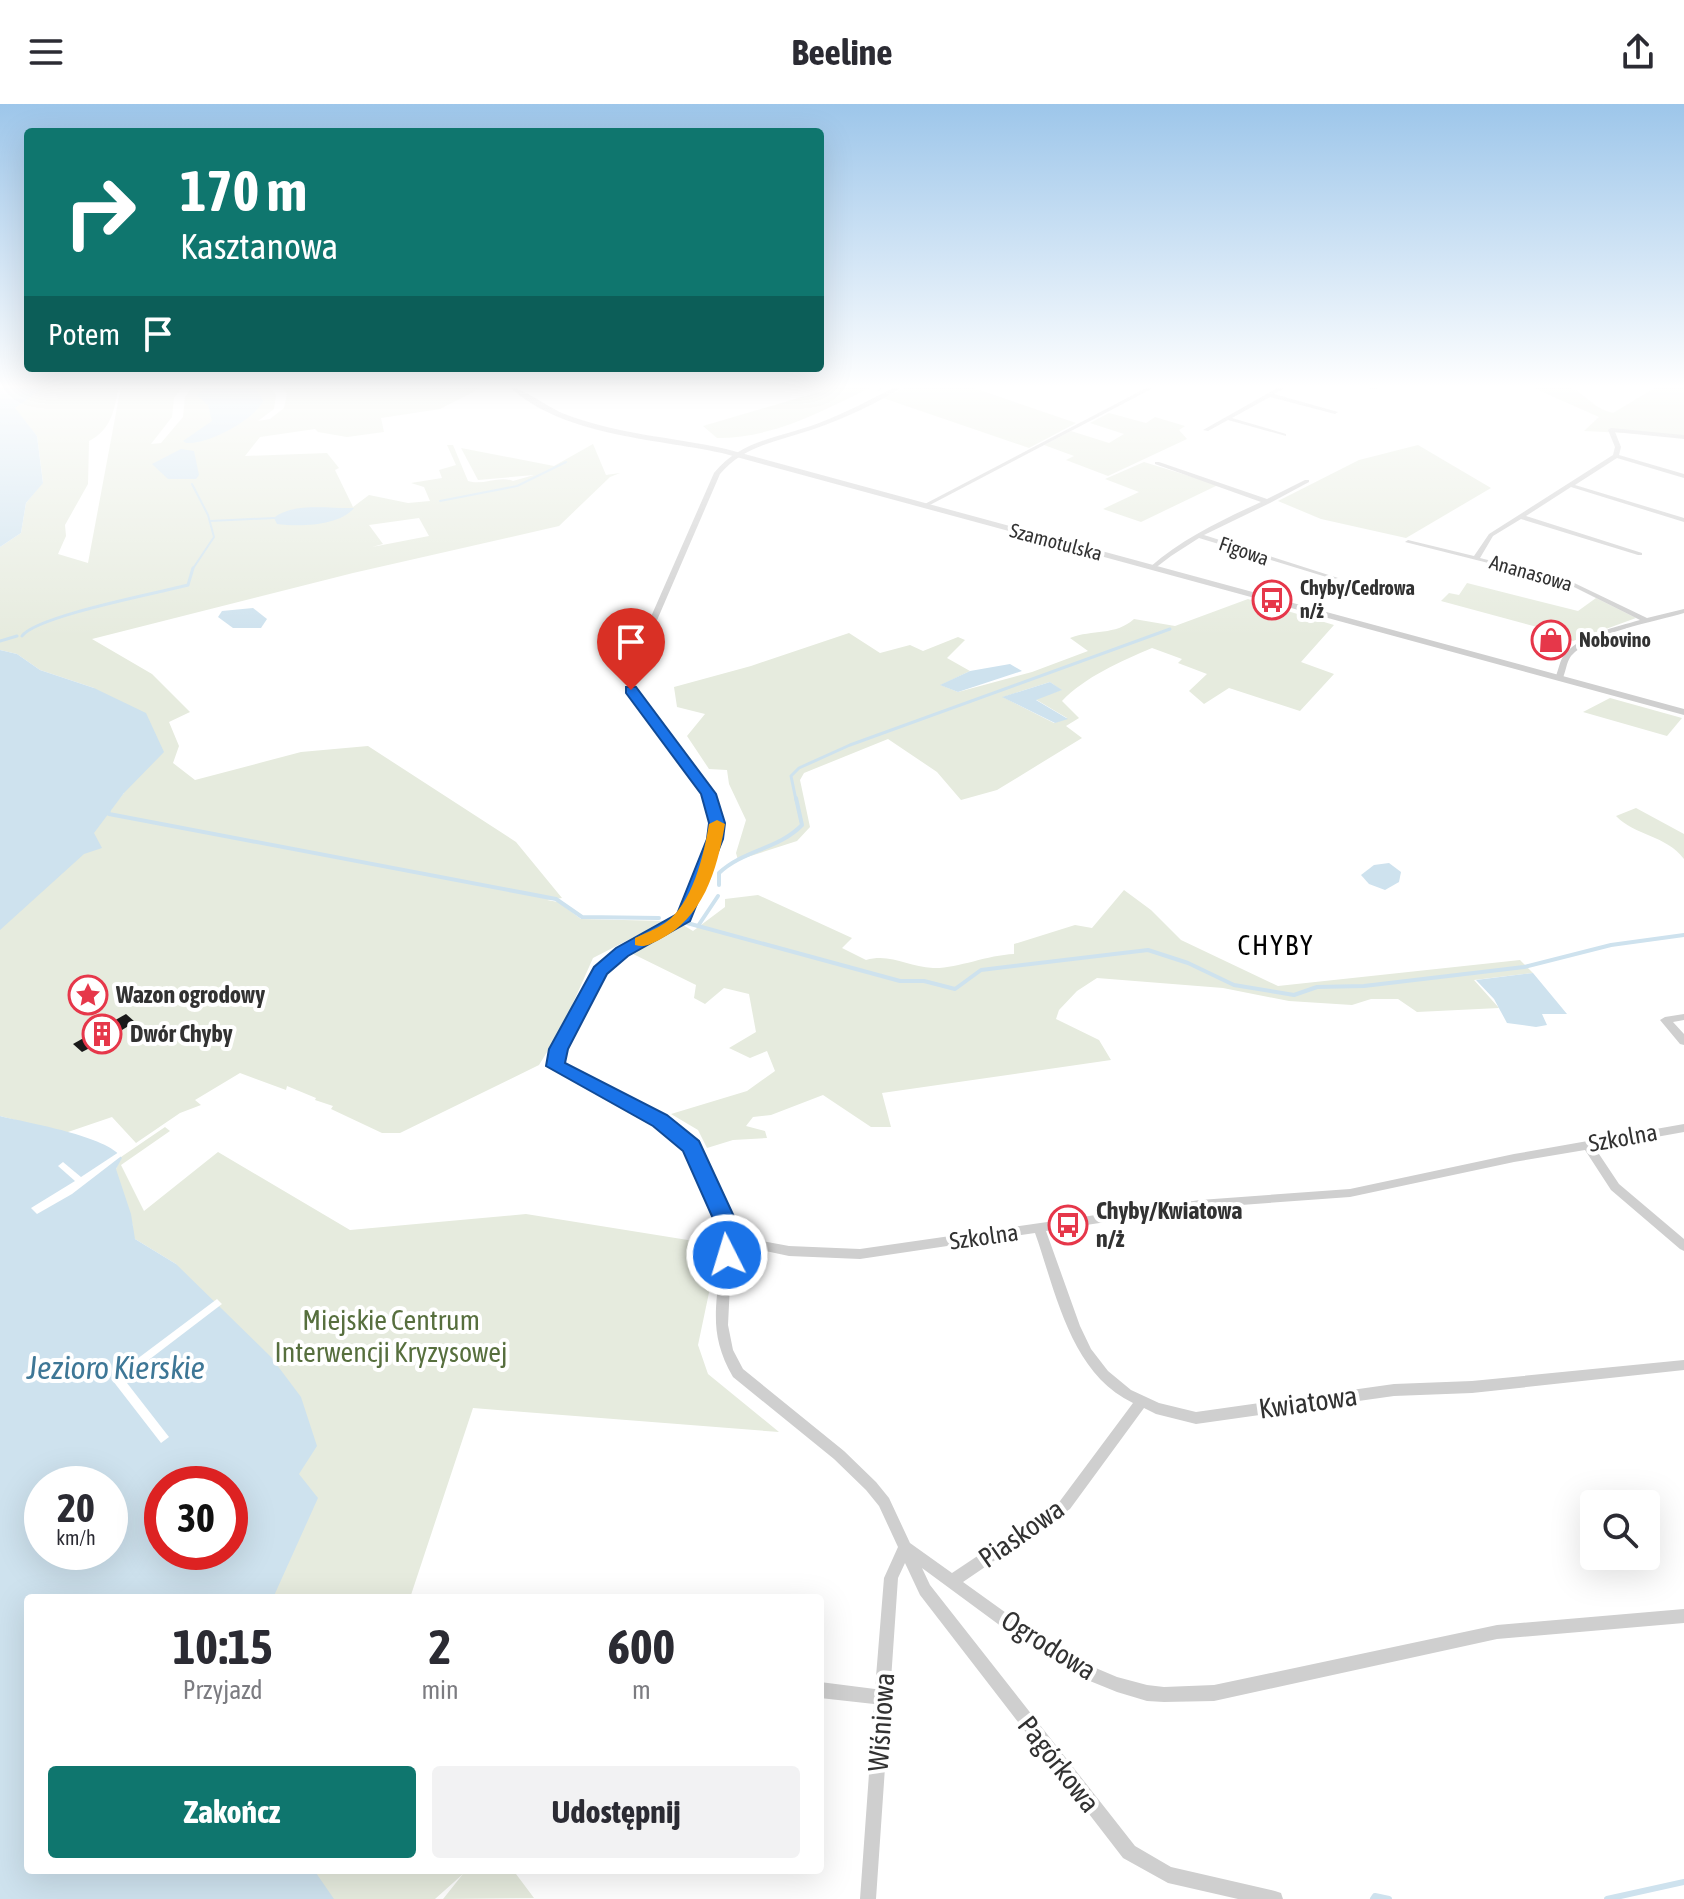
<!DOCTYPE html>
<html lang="pl">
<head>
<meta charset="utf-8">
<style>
  body { margin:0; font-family:"Asap Condensed",sans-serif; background:#f2f2f3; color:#2b2b33; height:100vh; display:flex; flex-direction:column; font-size:30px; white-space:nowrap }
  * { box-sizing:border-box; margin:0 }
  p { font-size:26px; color:#7c7c81 }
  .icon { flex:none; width:44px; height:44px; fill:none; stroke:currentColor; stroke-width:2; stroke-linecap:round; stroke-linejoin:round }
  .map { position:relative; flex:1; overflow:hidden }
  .details { position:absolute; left:24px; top:1490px; width:800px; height:280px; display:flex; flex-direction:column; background:#fff; border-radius:8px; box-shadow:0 8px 32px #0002 }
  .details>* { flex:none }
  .top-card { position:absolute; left:24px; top:24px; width:800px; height:244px; border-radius:8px; box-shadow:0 8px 32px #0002; background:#0f766e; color:#fff; overflow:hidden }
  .fabs { position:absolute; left:1580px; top:1386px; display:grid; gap:16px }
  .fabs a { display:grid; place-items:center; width:80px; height:80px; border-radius:8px; background:#fff; box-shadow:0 8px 32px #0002; font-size:40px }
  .speed { position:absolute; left:24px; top:1362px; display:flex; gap:16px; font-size:40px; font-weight:700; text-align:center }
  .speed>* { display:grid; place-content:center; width:104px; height:104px; border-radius:50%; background:#fff; box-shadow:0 8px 32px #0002; line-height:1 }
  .speed small { font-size:20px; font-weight:400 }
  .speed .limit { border:12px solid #d22; background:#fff; color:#111 }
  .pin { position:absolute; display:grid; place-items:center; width:68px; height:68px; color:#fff; margin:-82px -34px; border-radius:50% 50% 50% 0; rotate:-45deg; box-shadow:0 0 8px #0007 }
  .pin .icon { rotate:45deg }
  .me { position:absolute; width:88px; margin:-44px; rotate:355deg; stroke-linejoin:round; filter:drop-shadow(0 0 6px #0008) }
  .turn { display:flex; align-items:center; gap:28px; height:168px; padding:0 24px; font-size:36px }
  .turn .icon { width:104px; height:104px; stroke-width:2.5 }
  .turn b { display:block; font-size:56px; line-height:68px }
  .then { display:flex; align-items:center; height:76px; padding:0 24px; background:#0003; gap:16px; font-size:30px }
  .eta { display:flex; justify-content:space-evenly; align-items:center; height:136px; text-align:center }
  .eta b { font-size:48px; font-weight:700; line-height:56px }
  .cta { display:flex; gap:16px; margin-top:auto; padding:16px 24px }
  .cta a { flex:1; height:92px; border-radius:8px; background:#0f766e; color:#fff; font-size:32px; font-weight:700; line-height:92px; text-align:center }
  .cta a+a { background:#f2f2f3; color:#2b2b33 }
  header { display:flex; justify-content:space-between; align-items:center; height:104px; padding:0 24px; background:#fff; font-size:36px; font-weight:700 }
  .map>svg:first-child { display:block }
  .green { fill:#e6ebde; fill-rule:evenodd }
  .water { fill:#cee2ee; fill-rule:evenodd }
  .pier { fill:#fff }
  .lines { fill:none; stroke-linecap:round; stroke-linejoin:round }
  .stream-far3 { stroke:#cee2ee; stroke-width:2 }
  .stream-far2 { stroke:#cee2ee; stroke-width:3 }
  .stream-far1 { stroke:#cee2ee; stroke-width:4 }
  .stream { stroke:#cee2ee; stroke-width:6 }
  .building { fill:#191919 }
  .minor { fill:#cfcfcf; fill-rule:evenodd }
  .tertiary { fill:#cfcfcf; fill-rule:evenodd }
  .route { fill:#1a73e8; stroke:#114b97; stroke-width:2 }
  .slow { fill:#f59e0b }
  .labels { text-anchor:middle; stroke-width:8; stroke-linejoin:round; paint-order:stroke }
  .far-street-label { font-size:20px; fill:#323232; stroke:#fff }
  .far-poi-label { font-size:20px; font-weight:bold; fill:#323232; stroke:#fff; text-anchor:start }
  .poi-label { font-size:24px; font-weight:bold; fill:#323232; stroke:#fff; text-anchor:start }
  .street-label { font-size:24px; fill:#323232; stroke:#fff }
  .quarter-label { font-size:28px; letter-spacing:2px; fill:#000; stroke:#fff }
  .near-park-label { font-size:28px; fill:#576f3e; stroke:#fff }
  .near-street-label { font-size:28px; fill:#323232; stroke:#fff }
  .near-water-label { font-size:32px; font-style:italic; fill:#3e7796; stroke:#fff }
</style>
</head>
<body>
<header><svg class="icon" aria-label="menu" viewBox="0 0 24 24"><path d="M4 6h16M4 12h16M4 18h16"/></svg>Beeline<svg class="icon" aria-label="share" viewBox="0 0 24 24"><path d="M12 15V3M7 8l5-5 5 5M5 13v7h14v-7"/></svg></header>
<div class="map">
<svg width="1684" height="1795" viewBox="0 0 1684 1795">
  <rect width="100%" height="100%" fill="#fff"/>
  <g class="green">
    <path d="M46 282H119C114 306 112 325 89 337L88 380 65 421 66 432 58 450 88 459 121 282H183L174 294 172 313 151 340 161 339 183 313 185 293 193 282H270L276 291 274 305 258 317 270 315 284 304 287 290 281 282H485L440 305 381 314 384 328 347 333 318 328 315 325 260 333 245 352 327 349 339 364 335 366 353 403 369 391 408 399 430 397 424 383 411 379 442 374 439 366 456 361 447 341H453L468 377C483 382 499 371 513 377L534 371 478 376 461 344 554 362 593 340 606 371 620 369 610 373 559 422 353 469 92 535 152 570 190 608 169 618 179 642 173 659 195 676 301 648 368 642 516 738 562 794 547 796 558 798 581 815 665 817 593 854 562 924 539 961 400 1029H382L331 1005 333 1002 315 996 316 994 287 982 286 986 240 969 195 996 201 1001 180 1009 136 1039 112 1013 65 1029 0 1012V823L39 790 124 689 94 584 40 566 17 550 0 546V443L21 429 26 399 43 378 37 332 14 304ZM419 414 429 432 372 443 383 440 369 421Z"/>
    <path d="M839 282H874C823 306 776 334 717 334L703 322Z"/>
    <polygon points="909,282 968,282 1076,319 1029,344 883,294"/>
    <path d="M1529 282C1546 282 1566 278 1580 289 1592 298 1597 305 1613 309L1658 282H1684V332L1584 327 1599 313Z"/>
    <polygon points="1109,309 1146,319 1155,313 1185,322 1179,326 1187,335 1108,372 1066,356 1074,352 1044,341 1071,327 1109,339 1124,330 1090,319"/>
    <polygon points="1418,341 1491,384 1406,434 1321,415 1278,397 1359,356"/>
    <polygon points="1144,358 1218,381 1141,418 1103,405 1139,388 1105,375"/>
    <polygon points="1467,479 1578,507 1596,494 1636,514 1573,537 1552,527 1441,497 1449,489 1459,491"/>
    <path d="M1248 495 1334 521 1301 558 1334 570 1300 607 1229 584 1204 600 1189 587 1207 570 1178 559 1182 555 1152 544C1121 557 1085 573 1062 597L1079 614 1066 622 1082 634 997 686 961 696 937 668 888 635 804 669 800 676 810 723 797 737 738 756 736 749 746 716 729 680 727 666 709 665 687 632 705 610 677 603 674 583 751 562 849 529 880 549 910 541 923 547 958 533 965 536 947 554 970 567 941 581 958 588 1032 568 1088 547 1070 534C1093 525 1115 532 1134 515L1175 522ZM1050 578 1061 586 1035 595 1067 614 1054 619 1003 593Z"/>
    <polygon points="1610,594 1682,614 1667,632 1583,608"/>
    <path d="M1636 704 1684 730V755C1666 731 1635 732 1616 712Z"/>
    <path d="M1124 786 1151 806 1181 836 1278 882 1520 856 1533 869 1474 876 1499 904 1417 908 1398 895H1371L1352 901 1289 897 1223 884 1097 874 1077 887 1059 906 1056 915 1099 936 1111 956 882 989 891 1023H871L823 991 771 1011 753 1013 746 1022 765 1027 767 1034 733 1036 707 1044 698 1026 671 1010 747 987 775 967 767 947 750 954 729 944 756 928 749 890 724 884 705 900 694 894 696 881 629 848 683 821 693 827 725 803V795L758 791 852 834 842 844 866 856C891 849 908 863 933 864 956 865 987 851 1014 850V840L1075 821 1092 824Z"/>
    <polygon points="165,1023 170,1027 121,1061 144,1107 218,1048 350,1126 526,1110 719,1141 698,1241 708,1270 779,1328 473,1304 410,1494 219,1494 252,1420 176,1160 135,1135 127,1126 133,1123 128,1103 82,1088 116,1065 121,1053"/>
    <polygon points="223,1766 513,1766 534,1794 443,1795 463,1770 435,1795 236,1795"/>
  </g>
  <g class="water">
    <polygon points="0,282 46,282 15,304 37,332 43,379 26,399 21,429 0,443"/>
    <path d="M207 282C226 282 257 274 263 297 254 316 208 341 186 339L183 337 212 317 208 301 197 291Z"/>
    <polygon points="181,345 194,347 199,371 196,375 168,375 152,360"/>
    <path d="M354 404C339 422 300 423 277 420L274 414C292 398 331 405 354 404Z"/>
    <polygon points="253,504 267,515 261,524 233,524 218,513 222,507"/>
    <polygon points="0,546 17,550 40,566 94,584 146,609 164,648 124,689 94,729 102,744 84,750 0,826"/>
    <polygon points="1010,560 1022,567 958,588 940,581 970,567"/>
    <polygon points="1050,578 1062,586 1036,596 1068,615 1055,619 1002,593"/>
    <polygon points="1389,759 1401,768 1399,778 1385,786 1369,780 1361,771 1374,761"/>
    <polygon points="1533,869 1567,910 1542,910 1547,921 1536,923 1507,919 1494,895 1476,876"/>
    <path d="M0 1012C28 1019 108 1032 122 1054L116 1065 131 1110 135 1135 176 1160 271 1253 301 1293 317 1342 299 1370 318 1394 273 1494H28V1766H314L334 1795H0ZM42 1380H110V1448H42ZM162 1380H230V1448H162Z"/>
  </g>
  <g class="pier">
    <polygon points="122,1046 124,1050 72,1090 37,1110 31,1104 75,1077 58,1062 63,1058 81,1073"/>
    <polygon points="217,1195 222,1200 129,1271 127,1279 169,1333 161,1339 113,1277 117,1270"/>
  </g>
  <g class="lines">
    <g class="stream-far3">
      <polyline points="879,286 884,282"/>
      <polyline points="440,397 517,382 566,358"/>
      <polyline points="210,417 274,414"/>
      <polyline points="192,466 214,433 208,411 192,380"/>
    </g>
    <g class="stream-far2">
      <path d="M22 532C36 512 158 489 188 481L193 464"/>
      <polyline points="0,537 17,532"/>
      <polyline points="796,696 791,672 799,664 850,641 1170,525"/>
    </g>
    <g class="stream-far1">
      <polyline points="108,705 109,710 556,795 582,813 659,814"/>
      <path d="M719 781V769C743 746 779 745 802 721L796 694"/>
      <polyline points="687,819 900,877 924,877 955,885 981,866 1148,846 1188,859 1234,881 1294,891 1317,883 1364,882 1524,863 1611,841 1684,831"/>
      <polyline points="698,822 718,792"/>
    </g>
    <g class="stream">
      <polyline points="1373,1795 1375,1792 1389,1795"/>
      <polyline points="1607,1795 1684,1778"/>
    </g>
  </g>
  <polygon class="building" points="126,910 135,918 109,934 82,948 73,940"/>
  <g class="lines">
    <g class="minor">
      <path d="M897 282H904C878 299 843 315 814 325 779 337 745 341 720 370L633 572 643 601 717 699 721 719 719 735 693 806 681 820 625 850 604 869 564 945 561 960C604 984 670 1002 698 1044 707 1056 712 1070 717 1083 723 1099 729 1114 731 1131L789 1142 860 1145 1200 1096 1350 1085 1514 1050 1684 1020V1028L1595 1044 1619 1080 1684 1135V1147L1680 1145 1611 1086 1585 1046 1514 1058 1350 1093 1200 1104 1046 1127 1080 1222 1091 1245 1108 1267 1131 1286 1159 1299 1196 1308 1394 1280 1472 1277 1684 1256V1266L1472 1289 1394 1292 1196 1320 1156 1310 1144 1304 1070 1405 963 1478 1027 1524 1091 1562 1117 1573 1147 1581 1164 1583 1214 1581 1497 1521 1684 1505V1519L1497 1535 1214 1597 1164 1598 1147 1597 1117 1588 1080 1573 1017 1534 922 1464 930 1481 1135 1742 1171 1763 1275 1787 1281 1789 1283 1795H1238L1168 1779 1123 1754 920 1491 905 1459 898 1474 876 1795H860L874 1600 820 1594V1578L875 1585 884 1474 898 1443 879 1402 866 1386 834 1355 733 1273C709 1231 716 1206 720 1161 722 1135 717 1112 708 1089 703 1076 698 1062 691 1050 664 1009 593 988 551 965L550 962 554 945 597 865 619 846 675 816 684 805 711 735 713 719 709 699 635 601 625 572 714 369C742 335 780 334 819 319 846 309 871 295 897 282ZM1035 1129C1056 1188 1070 1269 1133 1299L1060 1397 952 1469 910 1439 889 1394 876 1378 844 1347 743 1265 733 1246 728 1221 732 1140 789 1152 860 1155Z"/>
      <polygon points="1150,282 1157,282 926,403 921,402"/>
      <polygon points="1281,282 1288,282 1274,290 1338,308 1335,310 1270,293 1232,314 1286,330 1286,332 1228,316 1208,327 1203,326"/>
      <polygon points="1362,282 1372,282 1378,284 1375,286"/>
      <path d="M1611 324 1684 331V335L1615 328 1621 343 1619 351 1684 370V374L1617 354 1575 381 1684 414V418L1571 383 1526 412 1642 449V451H1638L1521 415 1493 432 1480 454 1568 476 1647 514 1684 505V509C1654 518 1592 528 1571 552 1566 559 1566 568 1562 576H1559L1555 574C1559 566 1559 557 1565 550 1582 530 1616 523 1640 516L1564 478 1405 438 1408 436 1474 452 1489 430 1613 351 1615 343 1608 326Z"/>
      <path d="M1155 358H1159L1267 395 1305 376H1309V378L1270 399 1204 431 1338 474 1333 475 1199 434 1171 452 1154 465H1150V463C1183 434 1222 416 1261 398L1155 360Z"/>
      <polygon points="1684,910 1684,916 1673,918 1684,930 1684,941 1680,940 1660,916 1665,913"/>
    </g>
    <path class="tertiary" d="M508 282C519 282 548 303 562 309 614 330 672 333 726 345L1684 605V611L722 349C652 334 563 332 508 282Z"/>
  </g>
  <linearGradient id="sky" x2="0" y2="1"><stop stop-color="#9dc6ea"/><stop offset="0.53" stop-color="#fff"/><stop offset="1" stop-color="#fff" stop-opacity="0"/></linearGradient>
  <rect width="1684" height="533" fill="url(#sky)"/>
  <polygon class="route" points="626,583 636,583 716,690 725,719 723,735 690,817 628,852 607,870 568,945 565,959 667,1011 699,1037 737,1119 737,1151 727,1160 716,1151 715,1119 683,1047 653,1022 546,962 549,945 594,863 616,844 677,810 707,735 709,719 701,690 626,589"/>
  <path class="slow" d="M717 716 725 720C717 767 703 814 659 836 650 840 645 844 635 841V834C645 829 656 825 665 819 692 801 704 751 709 720Z"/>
  <defs>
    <g id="bus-ring" transform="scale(2)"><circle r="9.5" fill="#fff" stroke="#e6374a" stroke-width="1.5"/><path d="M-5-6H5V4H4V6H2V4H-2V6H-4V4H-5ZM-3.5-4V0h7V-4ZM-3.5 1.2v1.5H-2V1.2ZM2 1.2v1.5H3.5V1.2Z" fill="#e6374a"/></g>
    <g id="shop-ring" transform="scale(2)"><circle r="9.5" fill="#fff" stroke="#e6374a" stroke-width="1.5"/><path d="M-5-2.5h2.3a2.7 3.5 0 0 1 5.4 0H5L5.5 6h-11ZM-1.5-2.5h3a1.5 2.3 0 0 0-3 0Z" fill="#e6374a"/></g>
    <g id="sight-ring" transform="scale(2)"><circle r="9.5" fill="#fff" stroke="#e6374a" stroke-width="1.5"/><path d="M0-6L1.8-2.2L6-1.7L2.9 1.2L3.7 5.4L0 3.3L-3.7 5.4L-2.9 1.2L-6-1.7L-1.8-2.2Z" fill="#e6374a"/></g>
    <g id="building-ring" transform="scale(2)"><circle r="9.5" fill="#fff" stroke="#e6374a" stroke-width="1.5"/><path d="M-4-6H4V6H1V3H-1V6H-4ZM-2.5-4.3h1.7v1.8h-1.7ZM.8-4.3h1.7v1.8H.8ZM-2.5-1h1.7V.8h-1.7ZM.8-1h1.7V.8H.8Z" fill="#e6374a"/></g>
  </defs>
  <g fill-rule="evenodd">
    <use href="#bus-ring" x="1272" y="496"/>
    <use href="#shop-ring" x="1551" y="536"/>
    <use href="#sight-ring" x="88" y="891"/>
    <use href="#building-ring" x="102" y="930"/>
    <use href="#bus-ring" x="1068" y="1121"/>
  </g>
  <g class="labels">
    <g class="far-street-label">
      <text transform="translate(1056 438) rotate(15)" y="7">Szamotulska</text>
      <text transform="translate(1244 447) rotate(19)" y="7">Figowa</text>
      <text transform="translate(1531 469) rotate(16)" y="7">Ananasowa</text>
    </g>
    <g class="far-poi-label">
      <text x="1300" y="491">Chyby/Cedrowa<tspan x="1300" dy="23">n/ż</tspan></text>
      <text x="1579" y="543">Nobovino</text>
    </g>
    <g class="poi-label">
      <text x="116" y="899">Wazon ogrodowy</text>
      <text x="130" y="938">Dwór Chyby</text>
      <text x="1096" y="1115">Chyby/Kwiatowa<tspan x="1096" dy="28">n/ż</tspan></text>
    </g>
    <g class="street-label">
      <text transform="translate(1623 1034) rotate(-10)" y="8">Szkolna</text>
      <text transform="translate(984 1133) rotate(-8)" y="8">Szkolna</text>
    </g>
    <g class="quarter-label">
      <text x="1276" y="851">CHYBY</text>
    </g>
    <g class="near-park-label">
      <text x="391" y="1226">Miejskie Centrum<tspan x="391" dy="32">Interwencji Kryzysowej</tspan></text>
    </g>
    <g class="near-street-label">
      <text transform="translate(1308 1298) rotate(-8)" y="10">Kwiatowa</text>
      <text transform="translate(1021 1429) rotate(-35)" y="10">Piaskowa</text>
      <text transform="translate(1049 1541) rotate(32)" y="10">Ogrodowa</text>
      <text transform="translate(881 1618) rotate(-86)" y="10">Wiśniowa</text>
      <text transform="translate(1059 1660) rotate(52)" y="10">Pagórkowa</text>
    </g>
    <g class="near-water-label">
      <text x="116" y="1275">Jezioro Kierskie</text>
    </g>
  </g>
</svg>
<div class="fabs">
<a><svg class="icon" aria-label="search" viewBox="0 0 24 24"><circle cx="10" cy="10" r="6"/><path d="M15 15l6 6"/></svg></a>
</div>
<div class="speed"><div>20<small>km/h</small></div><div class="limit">30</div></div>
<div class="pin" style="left:631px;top:586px;background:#d93025"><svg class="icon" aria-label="arrive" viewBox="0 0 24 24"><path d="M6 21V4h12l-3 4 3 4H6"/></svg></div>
<svg class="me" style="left:727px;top:1151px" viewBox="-20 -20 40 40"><circle r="17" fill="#1a73e8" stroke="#fff" stroke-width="3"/><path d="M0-11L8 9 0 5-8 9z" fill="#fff"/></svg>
<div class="top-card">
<div class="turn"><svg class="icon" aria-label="right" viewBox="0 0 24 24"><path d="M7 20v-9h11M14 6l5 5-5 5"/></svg><div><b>170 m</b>Kasztanowa</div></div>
<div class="then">Potem<svg class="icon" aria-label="arrive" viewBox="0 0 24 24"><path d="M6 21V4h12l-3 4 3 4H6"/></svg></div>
</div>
<section class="details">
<div class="eta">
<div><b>10:15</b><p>Przyjazd</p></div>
<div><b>2</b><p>min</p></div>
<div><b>600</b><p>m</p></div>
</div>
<div class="cta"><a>Zakończ</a><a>Udostępnij</a></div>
</section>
</div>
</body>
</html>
